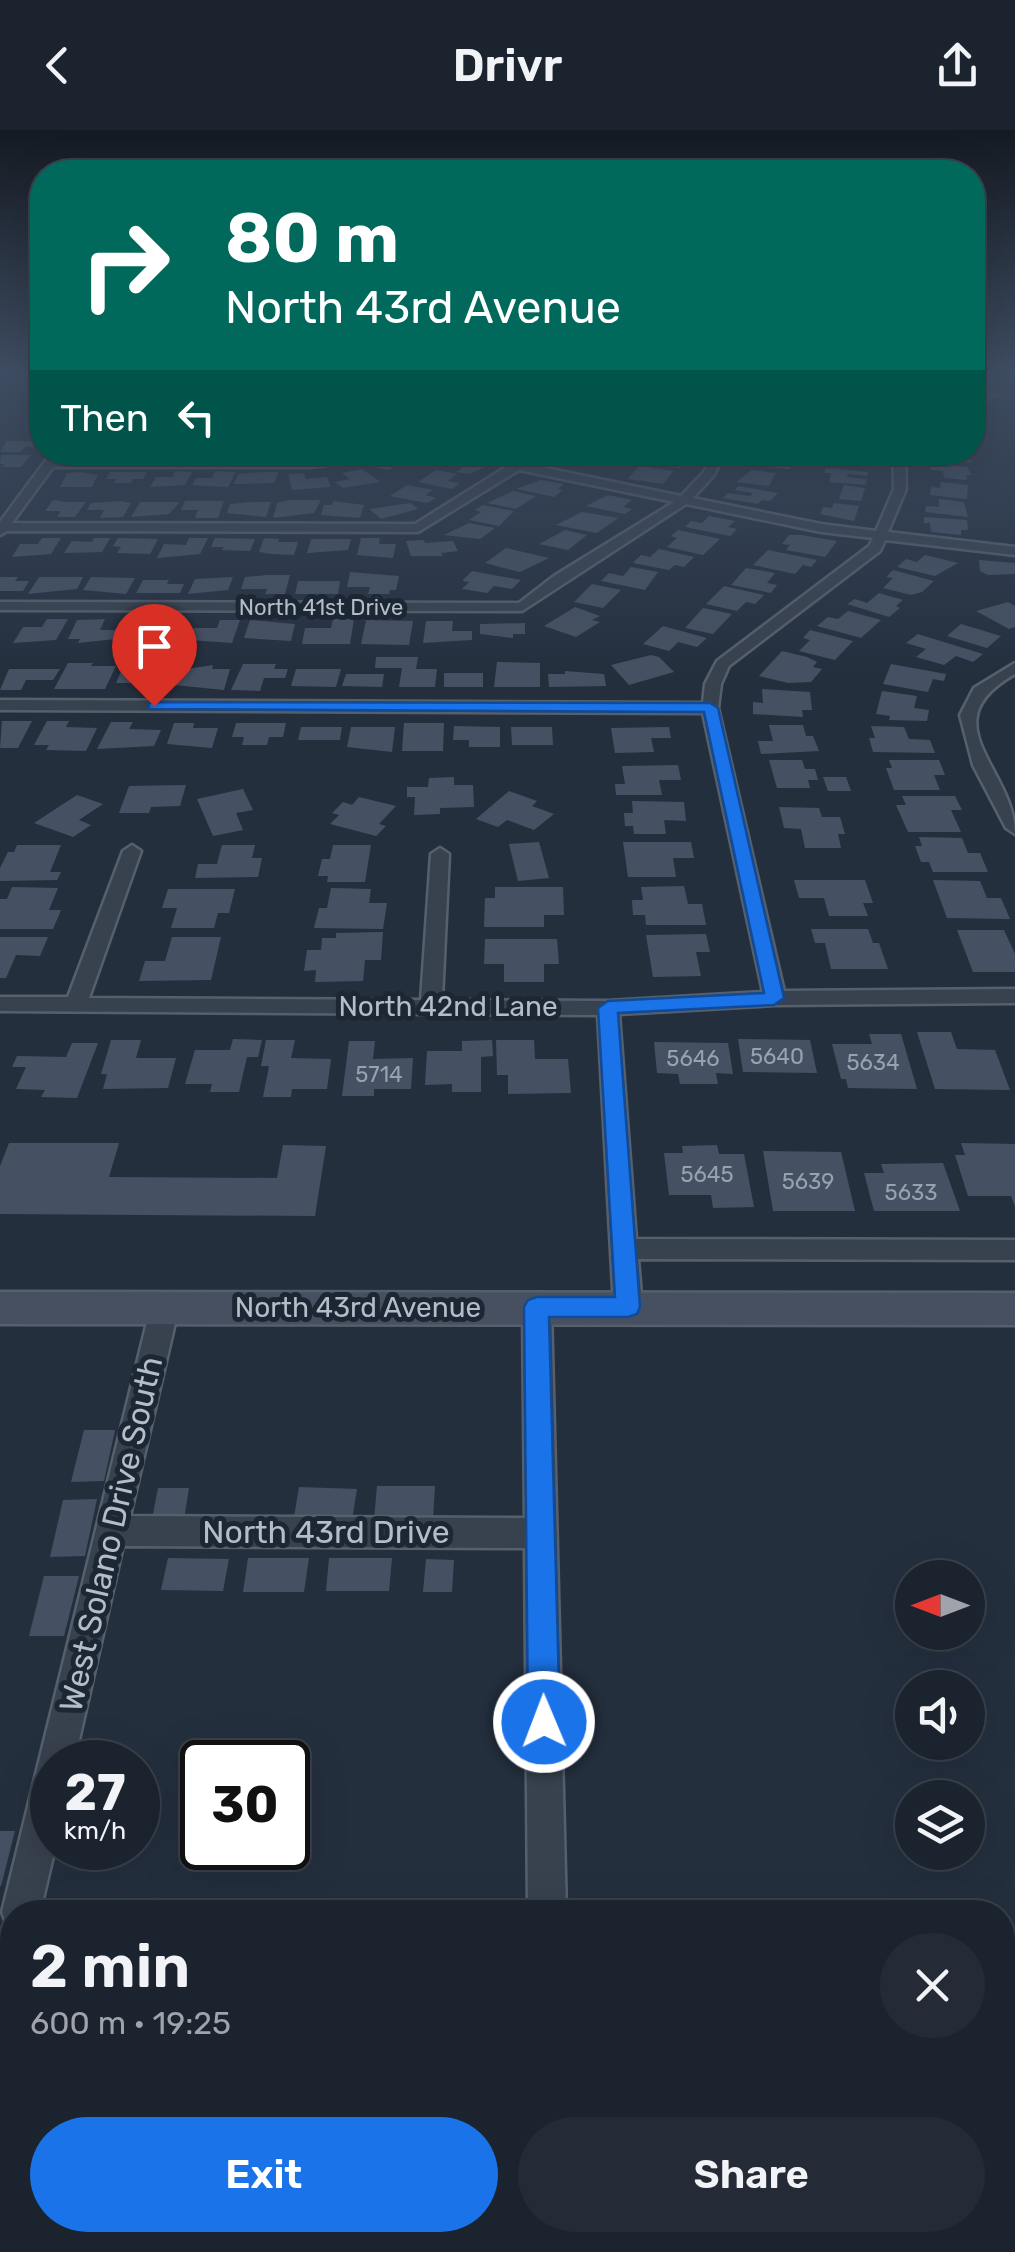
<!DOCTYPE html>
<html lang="en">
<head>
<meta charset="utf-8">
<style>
  body { margin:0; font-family:Rubik,sans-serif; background:#242b36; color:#f1f3f6; height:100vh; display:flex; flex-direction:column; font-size:38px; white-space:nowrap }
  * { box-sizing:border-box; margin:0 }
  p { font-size:32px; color:#a0a4aa }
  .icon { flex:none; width:55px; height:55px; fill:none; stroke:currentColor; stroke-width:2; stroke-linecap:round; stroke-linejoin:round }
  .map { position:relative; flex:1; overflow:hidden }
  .side { position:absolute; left:0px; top:1770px; width:1015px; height:352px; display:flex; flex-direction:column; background:#1b232e; border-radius:40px 40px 0 0; box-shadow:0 10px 40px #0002,0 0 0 2px #39404a }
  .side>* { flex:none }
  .banner { position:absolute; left:30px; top:30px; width:955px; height:305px; border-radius:40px; box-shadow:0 10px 40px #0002,0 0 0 2px #39404a; background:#00695c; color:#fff; overflow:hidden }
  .needle { width:65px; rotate:270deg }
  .fabs { position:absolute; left:895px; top:1430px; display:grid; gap:20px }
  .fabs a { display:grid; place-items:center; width:90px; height:90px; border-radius:50%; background:#1b232e; box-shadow:0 10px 40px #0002,0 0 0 2px #39404a; font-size:50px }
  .speed { position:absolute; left:30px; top:1610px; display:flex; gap:20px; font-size:50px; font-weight:700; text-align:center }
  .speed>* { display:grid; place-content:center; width:130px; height:130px; border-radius:50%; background:#1b232e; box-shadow:0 10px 40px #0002,0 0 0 2px #39404a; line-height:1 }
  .speed small { font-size:25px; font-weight:400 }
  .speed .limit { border:5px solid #111; border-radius:15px; background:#fff; color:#111 }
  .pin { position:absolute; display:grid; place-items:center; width:85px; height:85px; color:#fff; margin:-102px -42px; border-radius:50% 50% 50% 0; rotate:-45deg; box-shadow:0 0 10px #0007 }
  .pin .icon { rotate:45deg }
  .me { position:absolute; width:110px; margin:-55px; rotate:359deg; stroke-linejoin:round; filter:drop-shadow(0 0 8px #0008) }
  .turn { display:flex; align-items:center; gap:35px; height:210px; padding:0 30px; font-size:45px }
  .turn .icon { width:130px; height:130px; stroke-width:2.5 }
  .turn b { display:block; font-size:70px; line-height:85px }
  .then { display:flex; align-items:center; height:95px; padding:0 30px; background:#0003; gap:20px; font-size:38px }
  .round { display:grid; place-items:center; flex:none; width:105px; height:105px; border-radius:52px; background:#242b36 }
  .headline { display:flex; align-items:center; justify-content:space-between; height:170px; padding:0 30px }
  h1 { font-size:60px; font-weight:600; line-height:75px }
  .primary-button { display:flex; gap:20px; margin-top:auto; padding:20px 30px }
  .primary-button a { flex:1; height:115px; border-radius:60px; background:#1a73e8; color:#fff; font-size:40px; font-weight:600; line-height:115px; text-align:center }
  .primary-button a+a { background:#242b36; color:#f1f3f6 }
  header { display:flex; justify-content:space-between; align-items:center; height:130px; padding:0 30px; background:#1b232e; font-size:45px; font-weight:600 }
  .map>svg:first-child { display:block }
  .building { fill:#455162 }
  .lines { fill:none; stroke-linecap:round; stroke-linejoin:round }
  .street-casing { stroke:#565f6c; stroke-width:5 }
  .secondary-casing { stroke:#565f6c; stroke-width:5 }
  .street { fill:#38414e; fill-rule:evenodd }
  .secondary { fill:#465061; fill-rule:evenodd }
  .route { fill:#1a73e8; stroke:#114b97; stroke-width:2.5 }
  .labels { text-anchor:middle; stroke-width:10; stroke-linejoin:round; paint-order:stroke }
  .far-street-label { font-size:22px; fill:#b4bcc9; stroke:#1d2633 }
  .number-label { font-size:22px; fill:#98a1af }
  .street-label { font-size:28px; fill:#b4bcc9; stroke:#1d2633 }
  .near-street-label { font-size:32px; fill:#b4bcc9; stroke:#1d2633 }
</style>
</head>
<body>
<header><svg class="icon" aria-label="back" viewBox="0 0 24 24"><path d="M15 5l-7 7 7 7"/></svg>Drivr<svg class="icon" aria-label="share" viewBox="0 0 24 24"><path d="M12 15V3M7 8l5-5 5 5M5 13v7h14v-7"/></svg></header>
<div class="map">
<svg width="1015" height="2122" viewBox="0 0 1015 2122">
  <rect width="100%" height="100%" fill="#242f3e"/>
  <g class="building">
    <polygon points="972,256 989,260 1004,265 985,273 972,270 978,266 972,265"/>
    <polygon points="7,311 42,311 38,317 25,317 21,322 0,322"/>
    <polygon points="570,322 606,325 602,331 607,331 603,336 574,333 579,328 566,327"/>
    <polygon points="828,322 864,324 863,332 871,333 871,337 827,334"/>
    <polygon points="939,322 961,322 972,332 932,332 929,326 941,326"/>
    <polygon points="670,323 689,324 690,334 683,334 681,338 657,336 662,326 668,327"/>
    <polygon points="377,324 407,330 388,340 370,336 378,332 367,329"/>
    <polygon points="760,324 801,328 800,333 792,333 790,339 756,336"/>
    <polygon points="31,325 21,337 2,337 5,334 0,334 1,325"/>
    <polygon points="459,328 473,333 478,330 494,333 470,344 456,342 463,338 447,334"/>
    <polygon points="931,334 967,337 972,345 966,345 967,350 944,348 943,341 931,340"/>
    <polygon points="639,336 674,341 663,354 628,349"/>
    <polygon points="826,338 868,342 867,346 848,344 847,347 867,349 866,355 829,352 831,343 824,343"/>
    <polygon points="362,339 380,352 343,358 335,352 350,349 342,343"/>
    <polygon points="436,340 457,344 448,351 460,353 452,359 418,352"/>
    <polygon points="752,340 776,343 769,356 736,352"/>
    <polygon points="175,341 192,342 185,355 150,357 156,347 173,347"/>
    <polygon points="215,341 236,342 228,357 192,355 196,348 212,348"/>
    <polygon points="81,342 98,345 92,357 60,357 67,343"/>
    <polygon points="110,342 147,342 143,349 133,349 131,353 114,353 116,349 106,349"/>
    <polygon points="264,342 279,342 274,353 234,354 238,344"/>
    <polygon points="304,343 306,349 327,347 331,357 292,360 288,344"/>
    <polygon points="541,350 564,354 558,359 563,360 554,367 516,359"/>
    <polygon points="941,352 968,355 967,369 930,365 931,357 940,358"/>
    <polygon points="407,355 433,360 425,365 436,368 427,373 390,366"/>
    <polygon points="844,355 865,358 861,371 839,369"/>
    <polygon points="738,356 778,363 770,371 762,370 758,374 723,368 728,363 750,366 753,363 735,360"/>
    <polygon points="513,361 536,366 516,379 487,373"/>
    <polygon points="608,365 632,370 623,377 632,379 625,384 586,376"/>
    <polygon points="939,369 964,372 968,387 925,382 926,376 939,377"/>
    <polygon points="53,370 66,372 86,372 75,387 57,387 61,381 45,381"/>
    <polygon points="289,370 321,370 314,383 273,388 277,373"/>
    <polygon points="121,371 131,373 123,387 100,388 104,380 87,380 91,373"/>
    <polygon points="185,371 224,371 218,388 195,388 198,380 181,380"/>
    <polygon points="333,371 364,375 360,388 321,385 324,375 332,375"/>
    <polygon points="140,372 180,372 169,384 131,387"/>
    <polygon points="252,372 271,372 266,387 227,383 230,374"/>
    <polygon points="411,373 418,379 381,389 369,379"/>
    <polygon points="834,373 859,376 854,391 820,384 823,377 832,378"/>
    <polygon points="483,375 514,381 499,396 469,390 481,382 475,380"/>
    <polygon points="582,382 618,388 597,403 556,395"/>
    <polygon points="709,386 735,391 728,397 737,399 730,406 685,397 691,391 702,393"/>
    <polygon points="924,387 967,390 968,400 961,400 961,405 931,402 930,393 924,393"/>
    <polygon points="469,393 495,398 480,409 444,405"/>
    <polygon points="565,400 587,405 568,420 539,414"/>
    <polygon points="678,400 720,409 703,425 667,417 677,408 671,406"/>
    <polygon points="789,405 801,405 837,411 825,427 786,420 790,415 782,414"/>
    <polygon points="42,408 61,408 51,424 12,427 20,414 38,414"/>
    <polygon points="94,408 110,408 102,422 64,423 72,411 92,412"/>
    <polygon points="118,408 158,409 150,424 117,423 121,417 113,416"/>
    <polygon points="189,408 208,408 200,424 157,428 164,414 186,415"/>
    <polygon points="215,408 255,409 250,421 222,420 224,417 211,417"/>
    <polygon points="264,408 279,409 278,412 298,412 294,425 272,424 259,422"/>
    <polygon points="361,408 380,408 379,414 396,414 393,428 357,425"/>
    <polygon points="311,409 351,409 348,420 307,423"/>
    <polygon points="424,410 425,413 453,411 458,421 441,423 443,426 411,426 406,411"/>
    <polygon points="506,418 549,428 520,442 485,433"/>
    <polygon points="659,419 694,427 684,437 675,435 669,440 633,433 641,425 650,427"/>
    <polygon points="768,420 817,430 811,437 803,435 795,444 753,435"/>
    <polygon points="925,425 958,433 935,446 897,437 906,429 917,432"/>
    <polygon points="979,430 1015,433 1015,444 988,445 980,441"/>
    <polygon points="631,437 658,442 645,460 601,451 609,443 623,446"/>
    <polygon points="746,438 775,443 767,453 777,455 771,463 731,455"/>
    <polygon points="893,440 934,451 922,462 911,465 883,458 893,448 886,447"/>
    <polygon points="472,441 521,450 512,459 494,456 487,463 462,459 469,452 462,451"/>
    <polygon points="350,442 399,446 396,460 390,460 389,464 368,464 370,457 347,457"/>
    <polygon points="267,445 290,445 285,464 265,464 267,459 241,459 245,447"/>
    <polygon points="0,447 18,447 15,451 29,451 23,461 0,461"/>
    <polygon points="39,447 83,447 77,459 28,464"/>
    <polygon points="91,447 135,448 126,464 83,460"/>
    <polygon points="233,447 228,460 188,464 195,449"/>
    <polygon points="143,450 169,450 167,454 184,454 180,463 136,463"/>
    <polygon points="298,451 340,451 338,464 295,464"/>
    <polygon points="592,454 621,460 603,478 574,472"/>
    <polygon points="724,456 764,465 755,474 746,472 737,481 706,474"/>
    <polygon points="879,463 903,470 896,476 900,478 889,487 847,474 855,469 867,473"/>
    <polygon points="1008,472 1015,476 1015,497 1009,499 976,481"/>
    <polygon points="575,477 600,486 592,490 600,492 576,507 544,496"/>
    <polygon points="703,478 732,484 713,504 685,498"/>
    <polygon points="848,481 881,490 861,508 817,496 828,487 838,489"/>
    <polygon points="47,489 68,489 56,510 13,513 23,497 42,497"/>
    <polygon points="105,489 100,500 120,500 116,509 78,513 80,509 68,509 77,490"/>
    <polygon points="333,489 354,489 350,514 302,514 305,498 331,498"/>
    <polygon points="138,490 178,490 172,506 131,506"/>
    <polygon points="220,490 240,490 232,513 189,510 194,498 217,498"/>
    <polygon points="250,490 295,494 291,511 244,508"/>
    <polygon points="366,490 413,491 409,515 361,514"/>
    <polygon points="426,491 453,491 452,501 472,501 472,510 423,513"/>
    <polygon points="525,493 525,504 513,504 513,508 480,504 480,494"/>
    <polygon points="961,494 1001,506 987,518 947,506"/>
    <polygon points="663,496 707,508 697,517 678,512 669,521 643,514"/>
    <polygon points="810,500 853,511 835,530 799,521 810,510 803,508"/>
    <polygon points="918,504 983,524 973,532 956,526 944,535 916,527 926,519 906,513"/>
    <polygon points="782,521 807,527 817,532 813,537 822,539 811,552 788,553 759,546"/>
    <polygon points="651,525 659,527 674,542 629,555 611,535"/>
    <polygon points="376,527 418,527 416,539 437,539 435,557 399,557 402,538 375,538"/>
    <polygon points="497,532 540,533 540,557 494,557"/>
    <polygon points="68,533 93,533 91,536 116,536 105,559 54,559"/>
    <polygon points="243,534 276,534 274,539 288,539 285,548 264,548 260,561 231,560"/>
    <polygon points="891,534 946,544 944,551 933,549 928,562 883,554"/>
    <polygon points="213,535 212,539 230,539 224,560 174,555 180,540"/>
    <polygon points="9,539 60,539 53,550 26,550 21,560 0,560"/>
    <polygon points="122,539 173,539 165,560 141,560 145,553 116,553"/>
    <polygon points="296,539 341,539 336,557 291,556"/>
    <polygon points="565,541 604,544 606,556 549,557 548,544 565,544"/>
    <rect x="444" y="543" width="39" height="14"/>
    <polygon points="346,544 384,544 382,557 342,556"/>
    <polygon points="762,559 810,562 812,580 802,580 803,587 753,584 753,572 763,573"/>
    <polygon points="882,561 917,566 914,578 929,580 927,591 889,590 890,586 876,584"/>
    <polygon points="2,591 32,591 18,618 0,618"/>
    <polygon points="47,591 69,591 66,597 97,598 86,621 46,620 49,615 34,615"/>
    <polygon points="111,592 133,592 129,599 161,600 154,616 97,619"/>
    <polygon points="174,593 194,593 193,598 218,598 212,618 167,614"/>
    <polygon points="236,593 286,593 283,607 269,607 267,615 242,615 244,607 232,607"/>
    <polygon points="404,593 444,593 443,621 402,621"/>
    <polygon points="769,595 803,595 806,606 813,606 819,621 761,624 758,611 773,611"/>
    <polygon points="454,596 500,597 500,617 469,617 469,610 453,610"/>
    <polygon points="871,596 904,597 909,609 930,610 935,623 873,622 869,608 875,608"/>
    <polygon points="301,597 342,597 340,610 298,610"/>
    <polygon points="351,597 395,597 392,622 347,617"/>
    <polygon points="511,597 552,597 553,615 512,615"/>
    <polygon points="669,597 671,608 651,608 654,622 615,623 611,598"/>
    <polygon points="769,630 802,630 805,639 815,639 818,650 808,650 810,658 777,658"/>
    <polygon points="889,630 939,630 945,645 934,645 940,660 894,660 886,638 892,638"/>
    <polygon points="678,635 681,650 659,650 662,665 616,665 615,654 625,654 622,636"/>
    <polygon points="454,647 454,655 473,655 474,677 440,678 440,684 414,685 415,667 407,667 407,657 428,657 429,648"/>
    <polygon points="823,647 846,647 851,661 828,661"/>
    <polygon points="186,655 180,676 151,677 149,683 119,683 129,656"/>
    <polygon points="243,659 253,680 236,683 243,700 213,706 197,669"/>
    <polygon points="509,661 537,671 532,676 554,684 534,700 507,690 498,697 476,689"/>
    <polygon points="77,665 103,674 79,690 91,695 73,707 34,693"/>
    <polygon points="902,666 955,666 962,680 951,680 961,702 908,702 896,675 906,675"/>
    <polygon points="359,667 396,676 379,694 386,696 376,706 330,694 339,685 332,683 343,672 352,675"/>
    <polygon points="632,671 684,672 686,691 664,690 666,704 634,704 633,696 625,696 624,683 633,683"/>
    <polygon points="779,677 819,678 822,687 840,687 845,704 838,704 841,718 805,718 801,699 784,698"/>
    <polygon points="919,707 962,708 968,723 980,723 988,742 933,742 929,732 921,732 915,716 922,716"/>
    <polygon points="539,712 549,748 518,751 509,714"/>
    <polygon points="623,712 691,712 694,728 673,728 676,747 628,747"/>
    <polygon points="17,715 61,715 50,742 61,742 57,750 0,751 0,738 8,722 14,722"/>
    <polygon points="222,715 255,715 252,728 262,728 258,747 195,748 198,734 217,734"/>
    <polygon points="333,715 371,715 365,752 327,752 328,746 318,746 322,729 330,729"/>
    <polygon points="794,750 865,750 873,773 863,773 868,786 829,786 824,768 799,768"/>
    <polygon points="933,750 980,751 987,768 1001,768 1010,789 947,788"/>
    <polygon points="684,756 688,774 702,774 706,795 646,795 645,785 633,785 632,770 643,770 641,757"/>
    <polygon points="12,757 58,758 49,780 61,780 53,799 0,799 0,769 7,769"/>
    <polygon points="495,757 563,757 564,785 544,785 544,797 484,797 485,768 495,768"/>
    <polygon points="331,758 371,759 369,773 387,773 383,799 314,798 319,778 327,778"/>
    <polygon points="168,759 235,759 229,783 218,783 214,798 171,798 177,778 162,778"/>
    <polygon points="811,799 868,799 873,813 879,813 888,839 831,839 825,813 815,813"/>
    <polygon points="957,800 1004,800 1015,824 1015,842 973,842"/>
    <polygon points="383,802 381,830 365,830 363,851 315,852 316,840 304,841 307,820 321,820 322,808 336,808 336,803"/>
    <polygon points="706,804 710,822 696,822 701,846 653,847 646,805"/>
    <polygon points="0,807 48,807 40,826 16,825 6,848 0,848"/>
    <polygon points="172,807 221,807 211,850 139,851 145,831 165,831"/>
    <polygon points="485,809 557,809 559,834 544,834 544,852 504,852 504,834 484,834"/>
    <polygon points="917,902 951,902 957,919 995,920 1010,960 935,959"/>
    <polygon points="869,904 901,904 917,959 848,958 846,949 841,949 832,914 872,914"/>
    <polygon points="233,909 262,910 258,927 247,927 239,962 210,962 212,954 185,954 195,920 230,920"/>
    <polygon points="738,909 810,910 817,943 743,942"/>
    <polygon points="111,910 141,910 136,928 176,928 168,958 103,959 107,944 101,944"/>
    <polygon points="266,910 295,910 291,928 331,929 327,959 292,959 291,967 263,967 269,936 261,936"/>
    <polygon points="492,910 493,926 481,927 481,962 452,962 452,954 425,955 427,921 462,921 462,911"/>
    <polygon points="496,910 534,910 535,929 568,929 571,963 508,964 508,945 497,945"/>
    <polygon points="349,911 375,911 373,929 413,928 411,959 374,959 374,966 342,966"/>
    <polygon points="654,912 728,913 733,944 716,943 718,954 680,954 678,944 657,943"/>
    <polygon points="72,913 98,913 77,968 41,967 45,960 16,959 26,937 12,937 17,926 66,927"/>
    <polygon points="9,1013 119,1013 109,1047 277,1048 283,1015 326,1016 315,1086 0,1084 0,1036"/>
    <polygon points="961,1013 1015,1014 1015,1077 1011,1066 968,1066 955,1025 965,1025"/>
    <polygon points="717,1015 719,1024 744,1024 754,1077 713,1078 711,1065 669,1065 664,1023 683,1023 682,1016"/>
    <polygon points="763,1021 841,1022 855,1081 773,1081"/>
    <polygon points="943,1033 960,1081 874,1081 864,1043 884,1043 881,1034"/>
    <polygon points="84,1300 115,1300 104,1351 71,1352"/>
    <polygon points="377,1356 435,1356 433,1390 374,1390"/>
    <polygon points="299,1357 357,1359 352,1390 294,1387"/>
    <polygon points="158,1358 189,1358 184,1389 152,1389"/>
    <polygon points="97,1369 85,1426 50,1427 63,1370"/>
    <polygon points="168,1428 229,1429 223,1461 161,1460"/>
    <polygon points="248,1428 309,1428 304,1462 243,1462"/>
    <polygon points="329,1428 392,1428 389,1461 326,1461"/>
    <polygon points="426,1429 454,1430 452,1462 423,1462"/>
    <polygon points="44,1446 79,1446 64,1506 29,1506"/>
    <polygon points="0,1701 15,1701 1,1756 0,1756"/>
  </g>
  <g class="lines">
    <g class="street-casing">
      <g id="street">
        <polygon points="52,322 63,322 58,329 310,329 357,322 335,334 310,337 53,337 12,393 415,394 530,322 544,322 527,334 681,366 704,342 714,322 725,322 714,345 693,368 821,394 876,401 894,359 893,322 905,322 906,359 888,402 1015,417 1015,425 885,410 880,421 729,536 721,554 718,578 784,861 1015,859 1015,873 775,875 619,884 636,1109 1015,1110 1015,1130 638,1129 642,1177 638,1185 628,1188 618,1185 614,1177 598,885 0,881 0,867 68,867 123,721 132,715 141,721 89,868 421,870 431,724 440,718 449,724 442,870 608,871 763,862 703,583 0,580 0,570 703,573 705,554 717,531 869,416 873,408 821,402 686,374 522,481 0,480 0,472 519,473 554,446 674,372 519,340 418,402 7,401 0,405 0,392"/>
        <path d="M1015 533V544C928 593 1015 639 1015 704L1006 698 973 635 960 585 974 558Z"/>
        <polygon points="165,1165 175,1168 179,1176 130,1386 525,1388 523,1177 527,1169 537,1166 547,1169 551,1177 566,1782 528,1782 525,1418 123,1416 74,1632 52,1632 55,1718 40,1782 12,1782 12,1798 7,1796 2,1782 151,1176 155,1168"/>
        <polygon points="12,1800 12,1887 0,1892 0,1805"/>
        <rect x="531" y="2110" width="44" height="12"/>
      </g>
    </g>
    <g class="secondary-casing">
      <polygon id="secondary" points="0,1162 1015,1163 1015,1195 0,1194"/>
    </g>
    <use href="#street" class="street"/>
    <use href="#secondary" class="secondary"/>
  </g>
  <linearGradient id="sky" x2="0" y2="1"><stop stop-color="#141a22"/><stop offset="0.45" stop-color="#3f4d63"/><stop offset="1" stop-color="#3f4d63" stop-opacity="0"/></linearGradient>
  <rect width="1015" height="541" fill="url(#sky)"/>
  <polygon class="route" points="154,572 710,573 718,578 784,868 774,875 618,883 640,1177 637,1184 628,1187 549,1187 560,1592 555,1604 544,1608 533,1604 528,1592 524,1177 528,1170 537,1167 615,1167 598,878 608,871 764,863 704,582 149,579 149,573"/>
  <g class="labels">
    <g class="far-street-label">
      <text x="321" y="485">North 41st Drive</text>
    </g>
    <g class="number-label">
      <text x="777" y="934">5640</text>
      <text x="693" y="936">5646</text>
      <text x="873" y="940">5634</text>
      <text x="379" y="952">5714</text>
      <text x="707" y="1052">5645</text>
      <text x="808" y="1059">5639</text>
      <text x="911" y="1070">5633</text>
    </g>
    <g class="street-label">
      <text x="448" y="886">North 42nd Lane</text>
      <text x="358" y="1187">North 43rd Avenue</text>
    </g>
    <g class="near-street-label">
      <text x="326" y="1413">North 43rd Drive</text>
      <text transform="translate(111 1404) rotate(-77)" y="11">West Solano Drive South</text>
    </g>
  </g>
</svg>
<div class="fabs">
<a><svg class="needle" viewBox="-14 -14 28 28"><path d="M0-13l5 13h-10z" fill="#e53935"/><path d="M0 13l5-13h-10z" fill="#a0a4aa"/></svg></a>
<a><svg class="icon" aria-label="sound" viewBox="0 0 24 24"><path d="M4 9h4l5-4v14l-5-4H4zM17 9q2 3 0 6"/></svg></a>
<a><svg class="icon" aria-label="layers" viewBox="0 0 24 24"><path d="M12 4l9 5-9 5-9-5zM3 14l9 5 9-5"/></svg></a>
</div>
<div class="speed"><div>27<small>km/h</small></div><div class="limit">30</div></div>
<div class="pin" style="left:154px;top:576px;background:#d93025"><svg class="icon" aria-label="arrive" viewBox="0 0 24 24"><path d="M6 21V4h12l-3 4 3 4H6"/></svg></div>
<svg class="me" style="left:544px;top:1592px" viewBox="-20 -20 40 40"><circle r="17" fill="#1a73e8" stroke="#fff" stroke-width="3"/><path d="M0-11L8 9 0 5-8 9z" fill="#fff"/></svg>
<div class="banner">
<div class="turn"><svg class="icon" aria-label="right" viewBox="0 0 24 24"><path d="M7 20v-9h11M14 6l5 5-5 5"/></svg><div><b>80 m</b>North 43rd Avenue</div></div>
<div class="then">Then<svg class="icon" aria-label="left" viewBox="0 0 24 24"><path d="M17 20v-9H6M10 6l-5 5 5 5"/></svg></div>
</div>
<section class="side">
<div class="headline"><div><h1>2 min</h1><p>600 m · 19:25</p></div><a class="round"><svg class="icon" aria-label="close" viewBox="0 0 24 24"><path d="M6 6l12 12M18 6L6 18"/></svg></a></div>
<div class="primary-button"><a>Exit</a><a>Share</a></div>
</section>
</div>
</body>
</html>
